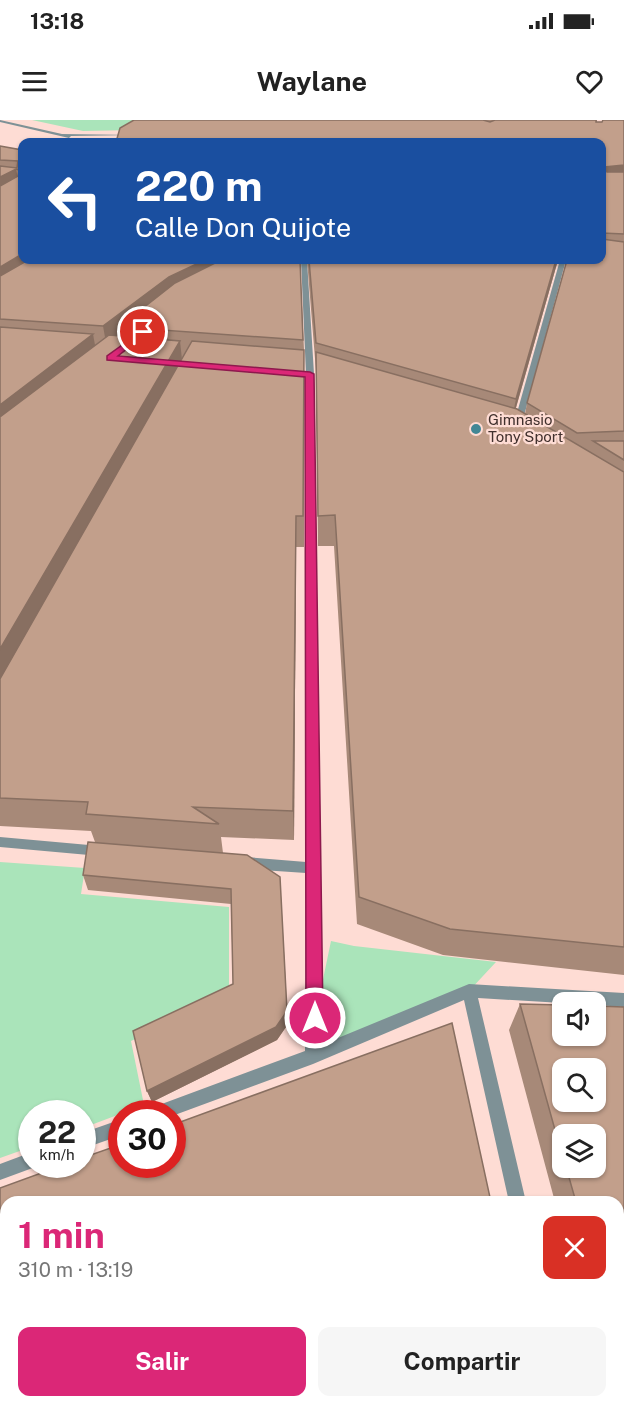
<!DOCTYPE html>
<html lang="es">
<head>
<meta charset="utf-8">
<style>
  body { margin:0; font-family:"Public Sans",sans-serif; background:#f6f6f6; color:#222; height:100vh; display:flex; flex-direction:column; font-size:22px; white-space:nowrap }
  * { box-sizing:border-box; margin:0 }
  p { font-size:20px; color:#767676 }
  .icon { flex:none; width:33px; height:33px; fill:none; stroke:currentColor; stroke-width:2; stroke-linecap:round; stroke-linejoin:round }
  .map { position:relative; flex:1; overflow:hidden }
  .details { position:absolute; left:0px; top:1076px; width:624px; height:212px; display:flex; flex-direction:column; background:#fff; border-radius:18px 18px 0 0; box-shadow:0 2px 4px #0004 }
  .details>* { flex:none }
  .guide { position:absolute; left:18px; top:18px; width:588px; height:126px; border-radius:12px; box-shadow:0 2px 4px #0004; background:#1a4fa0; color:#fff; overflow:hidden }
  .controls { position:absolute; left:552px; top:872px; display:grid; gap:12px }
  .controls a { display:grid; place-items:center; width:54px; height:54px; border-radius:12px; background:#fff; box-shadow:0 2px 4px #0004; font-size:30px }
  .speed { position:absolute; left:18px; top:980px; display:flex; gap:12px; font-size:30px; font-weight:700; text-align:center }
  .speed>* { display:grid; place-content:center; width:78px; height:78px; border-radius:50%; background:#fff; box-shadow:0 2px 4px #0004; line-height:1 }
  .speed small { font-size:15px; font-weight:400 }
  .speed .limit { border:9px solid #d22; background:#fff; color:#111 }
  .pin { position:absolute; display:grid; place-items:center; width:51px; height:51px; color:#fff; margin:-26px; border:3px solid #fff; border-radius:50%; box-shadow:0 2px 6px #0007 }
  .me { position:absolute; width:66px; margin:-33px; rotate:0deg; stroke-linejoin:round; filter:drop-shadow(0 0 4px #0008) }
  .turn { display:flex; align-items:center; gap:21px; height:126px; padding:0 18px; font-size:27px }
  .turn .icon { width:78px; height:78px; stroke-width:2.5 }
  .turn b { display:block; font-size:42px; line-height:51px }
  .round { display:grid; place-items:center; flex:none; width:63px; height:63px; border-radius:12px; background:#f6f6f6 }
  .head { display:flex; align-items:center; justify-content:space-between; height:102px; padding:0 18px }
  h1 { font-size:36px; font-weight:700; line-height:45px; color:#db2777 }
  .action { display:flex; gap:12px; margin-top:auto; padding:12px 18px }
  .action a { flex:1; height:69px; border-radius:12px; background:#db2777; color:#fff; font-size:24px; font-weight:700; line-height:69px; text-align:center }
  .action a+a { background:#f6f6f6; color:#222 }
  .status { display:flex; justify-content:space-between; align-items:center; height:42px; padding:0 30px; background:#fff; direction:ltr }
  .status svg { height:16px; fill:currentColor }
  header { display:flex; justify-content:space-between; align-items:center; height:78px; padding:0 18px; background:#fff; font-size:27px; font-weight:700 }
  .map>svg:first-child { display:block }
  .green { fill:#aae4ba }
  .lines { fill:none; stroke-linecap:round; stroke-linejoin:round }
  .street { fill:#7e9196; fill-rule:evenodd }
  .wall { fill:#a78978; fill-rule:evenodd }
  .shaded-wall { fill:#886f61 }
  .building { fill:#c29f8b; stroke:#886f61; stroke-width:1.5; fill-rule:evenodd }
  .route { fill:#db2777; stroke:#8e194d; stroke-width:1.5 }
  .poi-dot { fill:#428795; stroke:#fedcd4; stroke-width:2 }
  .labels { text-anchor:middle; stroke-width:4.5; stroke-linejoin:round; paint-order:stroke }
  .far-poi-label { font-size:15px; fill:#41302d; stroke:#fedcd4; text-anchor:start }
</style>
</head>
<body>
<div class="status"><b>13:18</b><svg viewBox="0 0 49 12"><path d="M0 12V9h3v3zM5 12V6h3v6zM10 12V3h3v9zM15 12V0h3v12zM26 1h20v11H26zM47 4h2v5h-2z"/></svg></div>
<header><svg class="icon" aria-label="menu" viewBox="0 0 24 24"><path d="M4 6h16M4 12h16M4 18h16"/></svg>Waylane<svg class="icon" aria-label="heart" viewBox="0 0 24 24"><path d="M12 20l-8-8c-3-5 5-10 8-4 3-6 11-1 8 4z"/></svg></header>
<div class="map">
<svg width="624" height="1286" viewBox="0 0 624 1286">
  <rect width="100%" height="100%" fill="#fedcd4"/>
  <g class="green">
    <polygon points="32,0 303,0 302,7 83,11"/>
    <polygon points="0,742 85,748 81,774 229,787 229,874 131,921 144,985 83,1008 82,993 32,993 31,1027 0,1038"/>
    <polygon points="331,821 354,826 496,842 469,871 313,936 315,898"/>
  </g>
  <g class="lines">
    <g class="street">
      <polygon points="0,0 62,14 136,15 71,16 69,18 0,2"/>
      <polygon points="301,140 307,140 314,254 319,744 321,748 319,752 321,925 469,864 624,873 624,887 596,885 596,882 562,883 478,878 526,1082 509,1082 464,880 313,944 172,996 172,993 151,993 153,987 159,985 305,931 306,753 246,749 241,747 239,743 241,739 246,737 306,742 306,254"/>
      <polygon points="560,140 566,140 521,307 514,309 513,307"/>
      <polygon points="0,717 100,726 105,727 107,731 105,735 100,736 0,727"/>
      <polygon points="122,999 122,1015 82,1029 82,1013"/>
      <polygon points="32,1032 32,1044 39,1044 38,1046 0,1060 0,1044"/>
      <polygon points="6,1226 6,1244 0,1246 0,1228"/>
      <rect x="145" y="1281" width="20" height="5"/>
      <polygon points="554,1281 574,1281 575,1286 555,1286"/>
    </g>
  </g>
  <g class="wall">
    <polygon points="134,0 597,0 597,2 602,2 624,0 624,855 443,835 357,804 334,426 318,426 316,251 307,140 558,140 516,288 525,294 527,283 602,140 602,22"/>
    <polygon points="0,26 22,30 22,140 301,140 300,140 304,230 304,427 296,427 294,720 221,717 223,733 280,757 288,904 277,920 152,982 147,971 233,864 231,784 88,770 83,755 95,722 91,711 0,706"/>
    <path d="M520 884 624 887V1286H609L608 1281H618V1082H555L509 910ZM562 1014 596 1047H562Z"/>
  </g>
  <g class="shaded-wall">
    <polygon points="624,45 624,68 602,70 605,47"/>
    <polygon points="16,49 21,72 0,84 0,57"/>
    <polygon points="22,134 22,140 62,140 0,177 0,147"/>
    <polygon points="205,140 258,140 119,207 122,223 108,234 103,206 169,157"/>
    <polygon points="556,140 558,140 510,308 516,279"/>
    <polygon points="93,214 98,242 0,321 0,285"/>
    <polygon points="180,221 183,249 0,580 0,529"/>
    <polygon points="296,396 296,427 294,720 293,691"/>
    <polygon points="287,891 288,904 277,920 152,982 147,971"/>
    <polygon points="6,1181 6,1201 0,1203 0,1183"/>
  </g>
  <g class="building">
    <polygon points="134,0 483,0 490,2 495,0 596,0 596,2 602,2 603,0 624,0 624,45 605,47 607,52 624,52 624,114 602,113 602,22 116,22 120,8"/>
    <polygon points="0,26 22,30 22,134 0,147 0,66 18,56 19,50 16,49 0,57 0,46 17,48 18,41 0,40"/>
    <polygon points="602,119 624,122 624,311 577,313 527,283 567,140 602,140"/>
    <polygon points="28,140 205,140 169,157 103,206 0,199 0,156"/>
    <polygon points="221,140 300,140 303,220 119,207 175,163"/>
    <polygon points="309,140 556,140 516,279 316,223"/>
    <polygon points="0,207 93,214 0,285"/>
    <polygon points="109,215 180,221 0,529 0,297"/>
    <polygon points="192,221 304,230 303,396 296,396 293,691 193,687 219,704 86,694 88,682 0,678 0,559"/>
    <polygon points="316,232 517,289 624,352 624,827 450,809 359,777 335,395 318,396"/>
    <polygon points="593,321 624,321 624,340"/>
    <polygon points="88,722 247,735 280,757 287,891 276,907 147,971 133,911 233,864 231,769 83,755"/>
    <path d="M520 884 562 885V915H596V886L624 887V1255L618 1233V1082H576L566 1047H596V1014H562V1035ZM562 948H596V981H562Z"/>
    <polygon points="452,903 491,1082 6,1082 6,1181 0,1183 0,1068 66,1044 82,1044 82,1038 122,1024 122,1044 172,1044 172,1005"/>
    <polygon points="180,1281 534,1281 535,1286 180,1286"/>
  </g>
  <polygon class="route" points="143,210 146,214 118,236 310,252 314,254 323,898 321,903 315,906 309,903 306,898 305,257 107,240 107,236"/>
  <circle class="poi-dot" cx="476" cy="309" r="6"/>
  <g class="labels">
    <g class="far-poi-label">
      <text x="488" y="305">Gimnasio<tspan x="488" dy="17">Tony Sport</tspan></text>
    </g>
  </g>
</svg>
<div class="controls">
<a><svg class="icon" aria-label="sound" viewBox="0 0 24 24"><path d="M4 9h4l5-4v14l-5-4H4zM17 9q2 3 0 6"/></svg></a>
<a><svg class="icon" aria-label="search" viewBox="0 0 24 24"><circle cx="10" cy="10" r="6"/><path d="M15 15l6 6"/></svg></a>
<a><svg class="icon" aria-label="layers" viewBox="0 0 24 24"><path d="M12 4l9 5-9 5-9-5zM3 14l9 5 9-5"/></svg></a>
</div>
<div class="speed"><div>22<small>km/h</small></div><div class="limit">30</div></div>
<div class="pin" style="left:143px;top:212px;background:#d93025"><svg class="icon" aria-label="arrive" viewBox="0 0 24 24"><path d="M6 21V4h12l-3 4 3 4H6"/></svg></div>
<svg class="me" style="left:315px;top:898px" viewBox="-20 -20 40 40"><circle r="17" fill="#db2777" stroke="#fff" stroke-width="3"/><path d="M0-11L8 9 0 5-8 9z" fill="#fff"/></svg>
<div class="guide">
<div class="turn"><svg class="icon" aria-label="left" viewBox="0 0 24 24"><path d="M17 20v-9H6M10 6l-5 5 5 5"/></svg><div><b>220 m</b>Calle Don Quijote</div></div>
</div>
<section class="details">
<div class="head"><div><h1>1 min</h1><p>310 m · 13:19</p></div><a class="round" style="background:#d93025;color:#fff"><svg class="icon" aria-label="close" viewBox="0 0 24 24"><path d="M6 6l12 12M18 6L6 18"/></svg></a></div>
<div class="action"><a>Salir</a><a>Compartir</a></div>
</section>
</div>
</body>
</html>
